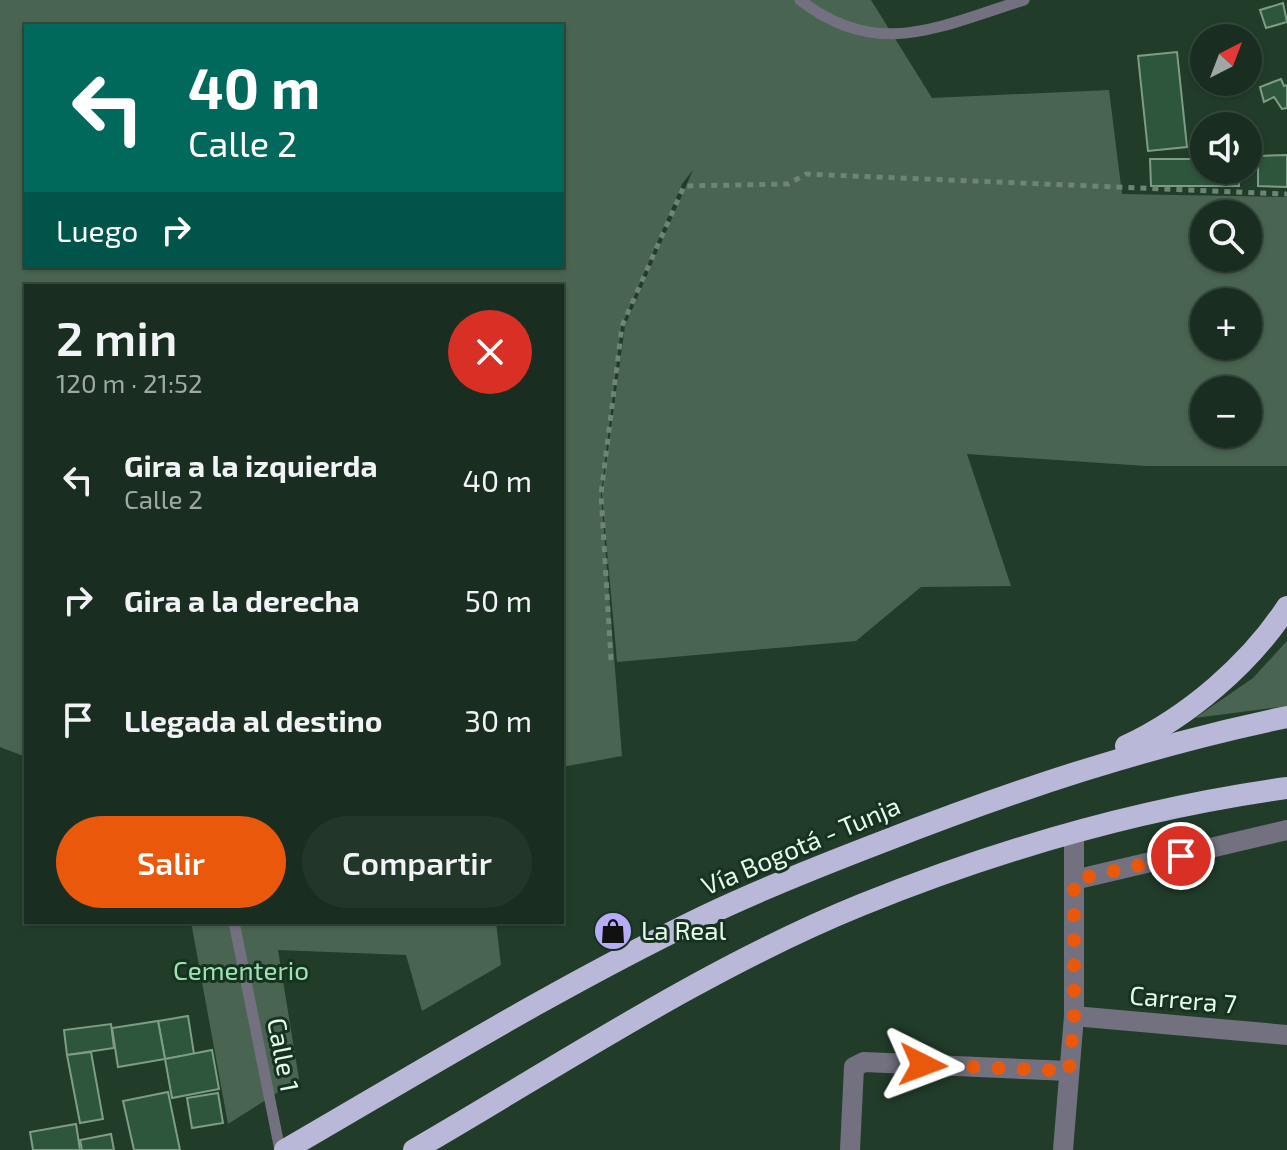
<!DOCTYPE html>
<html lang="es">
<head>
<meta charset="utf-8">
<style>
  body { margin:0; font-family:"Exo 2",sans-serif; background:#223629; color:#f1f3f6; height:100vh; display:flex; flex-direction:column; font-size:30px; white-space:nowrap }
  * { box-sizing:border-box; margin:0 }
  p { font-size:26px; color:#9fa8a5 }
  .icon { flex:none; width:44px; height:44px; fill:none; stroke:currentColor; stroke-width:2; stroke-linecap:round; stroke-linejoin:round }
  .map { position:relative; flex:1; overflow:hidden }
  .sheet { position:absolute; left:24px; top:284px; width:540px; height:640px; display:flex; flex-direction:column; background:#192e20; border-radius:0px; box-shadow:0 2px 6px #0004,0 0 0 2px #374a3e }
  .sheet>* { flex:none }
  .hud { position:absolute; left:24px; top:24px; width:540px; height:244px; border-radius:0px; box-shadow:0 2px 6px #0004,0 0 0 2px #374a3e; background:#00695c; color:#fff; overflow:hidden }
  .needle { width:52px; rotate:42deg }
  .fabs { position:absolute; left:1190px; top:24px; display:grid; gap:16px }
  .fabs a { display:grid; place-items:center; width:72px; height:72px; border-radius:50%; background:#192e20; box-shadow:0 2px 6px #0004,0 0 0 2px #374a3e; font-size:40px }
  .pin { position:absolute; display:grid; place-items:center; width:68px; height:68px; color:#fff; margin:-34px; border:4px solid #fff; border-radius:50%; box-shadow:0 2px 8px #0007 }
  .me { position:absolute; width:88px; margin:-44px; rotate:93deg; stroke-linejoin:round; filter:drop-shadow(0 0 6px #0008) }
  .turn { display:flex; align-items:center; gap:28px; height:168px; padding:0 32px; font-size:36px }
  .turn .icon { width:104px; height:104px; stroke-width:2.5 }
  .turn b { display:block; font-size:56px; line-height:68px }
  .then { display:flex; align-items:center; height:76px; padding:0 32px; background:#0003; gap:16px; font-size:30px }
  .round { display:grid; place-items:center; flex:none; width:84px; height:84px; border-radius:42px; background:#223629 }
  .head { display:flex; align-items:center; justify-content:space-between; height:136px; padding:0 32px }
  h1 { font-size:48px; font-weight:600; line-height:60px }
  .action { display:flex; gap:16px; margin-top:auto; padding:16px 32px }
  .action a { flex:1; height:92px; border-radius:48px; background:#ea580c; color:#fff; font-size:32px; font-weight:600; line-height:92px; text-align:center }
  .action a+a { background:#223629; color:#f1f3f6 }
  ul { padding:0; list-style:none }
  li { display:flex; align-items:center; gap:24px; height:120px; padding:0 32px }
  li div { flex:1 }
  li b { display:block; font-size:30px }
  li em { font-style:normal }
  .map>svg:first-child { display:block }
  .green { fill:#496451; fill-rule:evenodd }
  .building { fill:#2e563c; stroke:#7d9d86; stroke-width:2 }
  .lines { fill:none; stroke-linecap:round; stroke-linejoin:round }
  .path { stroke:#6d8575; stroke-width:5; stroke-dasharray:6 6; stroke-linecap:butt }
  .service { stroke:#737180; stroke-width:11 }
  .minor { stroke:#737180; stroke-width:20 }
  .trunk { stroke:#bab8d8; stroke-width:22 }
  .route { stroke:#ea580c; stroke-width:14; stroke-dasharray:0 25.2 }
  .labels { text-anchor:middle; stroke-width:6; stroke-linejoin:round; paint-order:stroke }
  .street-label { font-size:26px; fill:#e8f9ed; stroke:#163320 }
  .poi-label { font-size:26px; fill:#e8f9ed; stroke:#163320; text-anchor:start }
  .park-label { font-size:26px; fill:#9fe2b3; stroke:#163320 }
</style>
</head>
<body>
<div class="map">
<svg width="1287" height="1150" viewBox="0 0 1287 1150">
  <rect width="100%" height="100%" fill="#213d2a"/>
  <g class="green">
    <path d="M0 0H871L932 98 1109 90 1122 194 1287 197V466H1146L967 454 1011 586 921 587 856 641 617 662 602 494 625 326 693 170 682 184 621 327 601 495 622 756 562 767V286H26V757L0 747ZM26 26H562V266H26ZM1204 214H1248V258H1204ZM1204 302H1248V346H1204ZM1204 390H1248V434H1204Z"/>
    <polygon points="1287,641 1287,706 1195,718 1253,678"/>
    <polygon points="191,922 496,922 501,965 422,1011 406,955 278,950 299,1079 228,1124"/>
  </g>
  <g class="building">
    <polygon points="1283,3 1287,22 1266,28 1260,10"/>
    <polygon points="1177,52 1187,147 1148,151 1138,56"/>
    <polygon points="1281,79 1284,86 1287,85 1287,108 1282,109 1274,97 1264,102 1260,87"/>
    <polygon points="1287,155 1287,187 1258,186 1258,156"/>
    <polygon points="1150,159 1204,159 1204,170 1239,170 1239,186 1151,186"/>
    <polygon points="188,1016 194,1054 165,1059 158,1021"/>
    <polygon points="158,1021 165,1059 118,1067 112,1028"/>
    <polygon points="111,1024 114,1048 67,1055 64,1030"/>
    <polygon points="212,1050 219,1089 172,1098 165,1059"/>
    <polygon points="91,1052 103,1119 80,1123 67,1055"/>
    <polygon points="168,1092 180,1150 134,1150 123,1101"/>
    <polygon points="218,1093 223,1123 192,1128 187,1098"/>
    <polygon points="76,1124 80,1150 33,1150 30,1132"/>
    <polygon points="111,1134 114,1150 82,1150 80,1140"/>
  </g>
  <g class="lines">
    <polyline class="path" points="611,660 601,494 622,326 684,186 788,184 806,174 1287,194"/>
    <g class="service">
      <path d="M800 0C878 61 939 26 1024 0"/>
      <polyline points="234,922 280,1150"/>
    </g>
    <g class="minor">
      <polyline points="1074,880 1287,830"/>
      <polyline points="1074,1016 1287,1035"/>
      <polyline points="850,1150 854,1067 864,1062 1069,1071"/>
      <polyline points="1063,1150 1074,1016 1074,833"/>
    </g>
    <g class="trunk">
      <path d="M1126 746C1188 717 1250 664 1287 607"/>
      <path d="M285 1150C423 1070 560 986 703 917 761 889 822 865 882 842 1015 790 1147 746 1287 717"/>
      <path d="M414 1150C559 1066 706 968 861 905 997 850 1142 808 1287 788"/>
    </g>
  </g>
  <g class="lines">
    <polyline class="route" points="923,1065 1069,1071 1074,1016 1074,880 1181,856"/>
  </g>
  <defs>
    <g id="shop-disc" transform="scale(2)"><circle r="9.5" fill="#b6acf8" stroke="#163320"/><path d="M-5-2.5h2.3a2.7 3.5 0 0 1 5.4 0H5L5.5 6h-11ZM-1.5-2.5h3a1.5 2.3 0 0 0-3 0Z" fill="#111"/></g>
  </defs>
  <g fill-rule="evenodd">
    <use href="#shop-disc" x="613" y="931"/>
  </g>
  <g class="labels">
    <g class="street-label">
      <text transform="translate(801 846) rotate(-23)" y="9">Vía Bogotá - Tunja</text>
      <text transform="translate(1183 1000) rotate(5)" y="9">Carrera 7</text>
      <text transform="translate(283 1055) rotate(79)" y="9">Calle 1</text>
    </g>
    <g class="poi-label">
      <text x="641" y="940">La Real</text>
    </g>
    <g class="park-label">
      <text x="241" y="980">Cementerio</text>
    </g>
  </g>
</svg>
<div class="fabs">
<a><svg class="needle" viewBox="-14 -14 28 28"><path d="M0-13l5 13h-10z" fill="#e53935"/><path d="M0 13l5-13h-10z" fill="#9fa8a5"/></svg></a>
<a><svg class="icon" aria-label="sound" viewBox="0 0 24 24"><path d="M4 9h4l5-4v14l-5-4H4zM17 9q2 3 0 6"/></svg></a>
<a><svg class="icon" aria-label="search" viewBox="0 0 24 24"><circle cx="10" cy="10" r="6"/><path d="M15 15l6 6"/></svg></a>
<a>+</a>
<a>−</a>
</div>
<div class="pin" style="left:1181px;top:856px;background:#d93025"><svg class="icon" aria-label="arrive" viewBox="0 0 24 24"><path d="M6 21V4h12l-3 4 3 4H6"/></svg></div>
<svg class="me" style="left:923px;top:1065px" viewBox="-20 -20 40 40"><path d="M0-17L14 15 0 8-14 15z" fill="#ea580c" stroke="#fff" stroke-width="4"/></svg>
<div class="hud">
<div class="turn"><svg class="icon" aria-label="left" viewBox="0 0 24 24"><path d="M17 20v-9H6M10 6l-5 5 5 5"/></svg><div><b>40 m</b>Calle 2</div></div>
<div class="then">Luego<svg class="icon" aria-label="right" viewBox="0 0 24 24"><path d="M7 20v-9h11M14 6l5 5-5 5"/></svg></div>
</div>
<section class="sheet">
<div class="head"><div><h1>2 min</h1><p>120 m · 21:52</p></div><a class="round" style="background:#d93025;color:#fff"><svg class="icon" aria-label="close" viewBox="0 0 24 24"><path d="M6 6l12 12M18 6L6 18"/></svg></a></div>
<ul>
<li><svg class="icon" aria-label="left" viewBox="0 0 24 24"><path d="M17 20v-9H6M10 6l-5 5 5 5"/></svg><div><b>Gira a la izquierda</b><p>Calle 2</p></div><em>40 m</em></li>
<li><svg class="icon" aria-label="right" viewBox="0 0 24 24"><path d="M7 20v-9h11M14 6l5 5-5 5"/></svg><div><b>Gira a la derecha</b></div><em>50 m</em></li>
<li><svg class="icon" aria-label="arrive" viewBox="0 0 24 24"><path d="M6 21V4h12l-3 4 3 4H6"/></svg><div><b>Llegada al destino</b></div><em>30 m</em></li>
</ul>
<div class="action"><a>Salir</a><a>Compartir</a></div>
</section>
</div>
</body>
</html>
